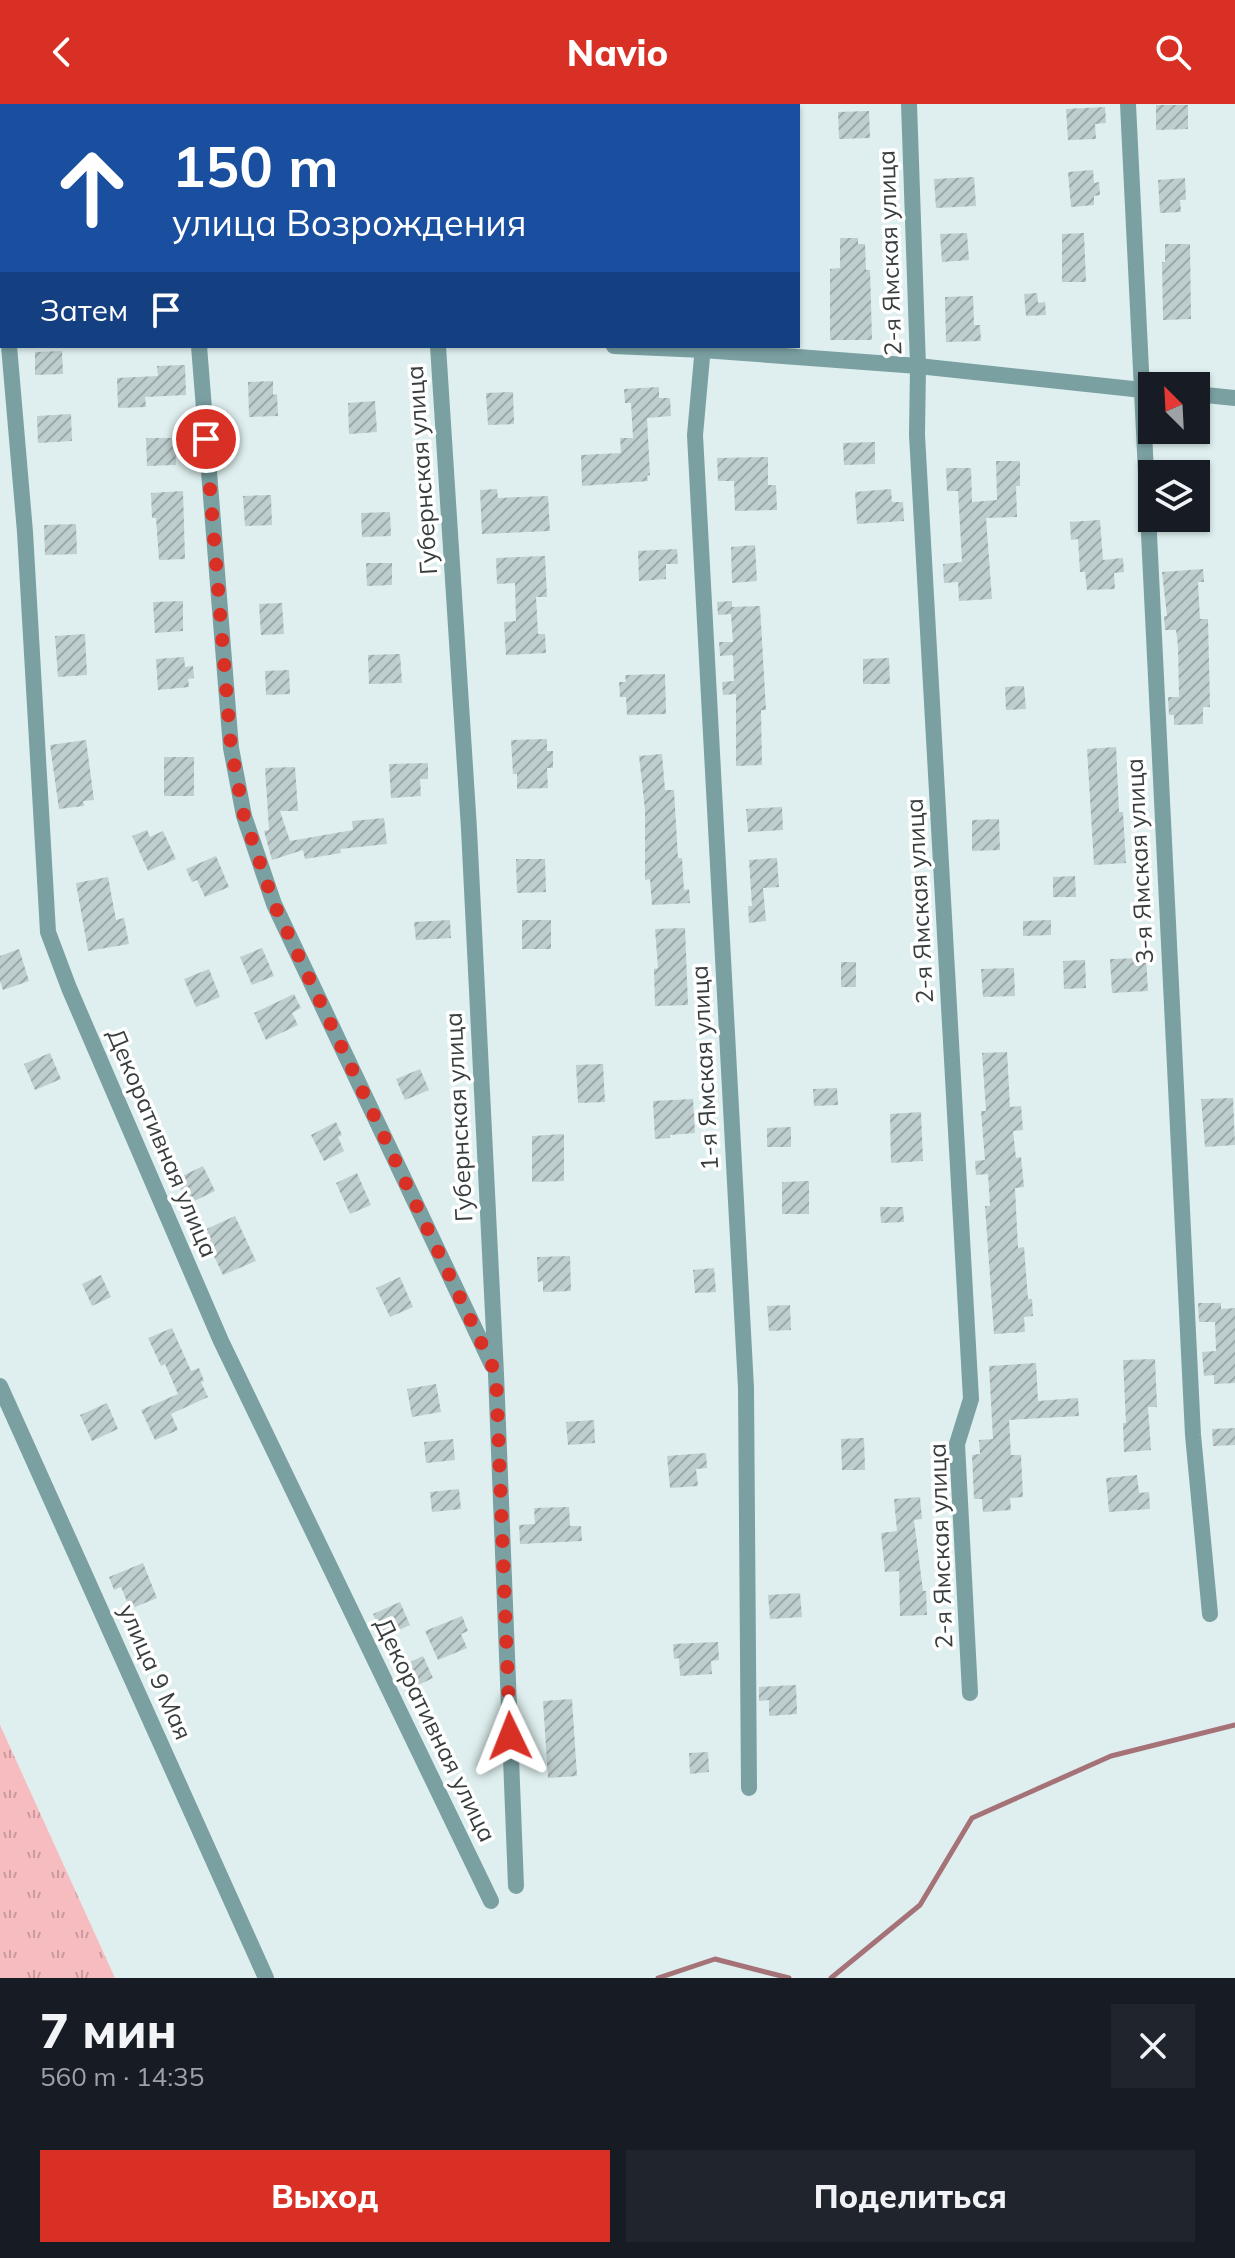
<!DOCTYPE html>
<html lang="ru">
<head>
<meta charset="utf-8">
<style>
  body { margin:0; font-family:Mulish,sans-serif; background:#20242c; color:#f1f3f6; height:100vh; display:flex; flex-direction:column; font-size:30px; white-space:nowrap }
  * { box-sizing:border-box; margin:0 }
  p { font-size:26px; color:#9ea1a6 }
  .icon { flex:none; width:44px; height:44px; fill:none; stroke:currentColor; stroke-width:2; stroke-linecap:round; stroke-linejoin:round }
  .map { position:relative; height:1874px; overflow:hidden }
  .sheet { display:flex; flex-direction:column; background:#171b24; flex:1 }
  .sheet>* { flex:none }
  .banner { position:absolute; left:0px; top:0px; width:800px; height:244px; box-shadow:0 2px 6px #0004; background:#1a4fa0; color:#fff; overflow:hidden }
  .needle { width:52px; rotate:336deg }
  .controls { position:absolute; left:1138px; top:268px; display:grid; gap:16px }
  .controls a { display:grid; place-items:center; width:72px; height:72px; border-radius:0px; background:#171b24; box-shadow:0 2px 6px #0004; font-size:40px }
  .pin { position:absolute; display:grid; place-items:center; width:68px; height:68px; color:#fff; margin:-34px; border:4px solid #fff; border-radius:50%; box-shadow:0 2px 8px #0007 }
  .me { position:absolute; width:88px; margin:-44px; rotate:358deg; stroke-linejoin:round; filter:drop-shadow(0 0 6px #0008) }
  .turn { display:flex; align-items:center; gap:28px; height:168px; padding:0 40px; font-size:36px }
  .turn .icon { width:104px; height:104px; stroke-width:2.5 }
  .turn b { display:block; font-size:56px; line-height:68px }
  .then { display:flex; align-items:center; height:76px; padding:0 40px; background:#0003; gap:16px; font-size:30px }
  .round { display:grid; place-items:center; flex:none; width:84px; height:84px; border-radius:0px; background:#20242c }
  .head { display:flex; align-items:center; justify-content:space-between; height:136px; padding:0 40px }
  h1 { font-size:48px; font-weight:800; line-height:60px }
  .primary-button { display:flex; gap:16px; margin-top:auto; padding:16px 40px }
  .primary-button a { flex:1; height:92px; border-radius:0px; background:#d93025; color:#fff; font-size:32px; font-weight:800; line-height:92px; text-align:center }
  .primary-button a+a { background:#20242c; color:#f1f3f6 }
  header { display:flex; justify-content:space-between; align-items:center; height:104px; padding:0 40px; background:#d93025; color:#fff; font-size:36px; font-weight:800 }
  .map>svg:first-child { display:block }
  .grass { fill:url(#grass-tufts) }
  .lines { fill:none; stroke-linecap:round; stroke-linejoin:round }
  .stream { stroke:#a57277; stroke-width:5 }
  .building { fill:url(#building-hatch) }
  .minor { stroke:#7ba0a2; stroke-width:16 }
  .route { stroke:#d93025; stroke-width:14; stroke-dasharray:0 25.2 }
  .labels { text-anchor:middle; stroke-width:7; stroke-linejoin:round; paint-order:stroke }
  .street-label { font-size:24px; fill:#383e3e; stroke:#fff }
</style>
</head>
<body>
<header><svg class="icon" aria-label="back" viewBox="0 0 24 24"><path d="M15 5l-7 7 7 7"/></svg>Navio<svg class="icon" aria-label="search" viewBox="0 0 24 24"><circle cx="10" cy="10" r="6"/><path d="M15 15l6 6"/></svg></header>
<div class="map">
<svg width="1235" height="1874" viewBox="0 0 1235 1874">
  <defs>
    <pattern id="grass-tufts" width="24" height="20" patternUnits="userSpaceOnUse" patternTransform="scale(2)"><rect width="24" height="20" fill="#f7bcc0"/><path d="M3 7l-1-3M5 7V3M7 7l1-3M15 17l-1-3M17 17v-4M19 17l1-3" fill="none" stroke="#c99a9d"/></pattern>
    <pattern id="building-hatch" width="6" height="6" patternUnits="userSpaceOnUse" patternTransform="scale(2)"><rect width="6" height="6" fill="#becdce"/><path d="M-1 1l2-2M0 6l6-6M5 7l2-2" fill="none" stroke="#9ba8a9"/></pattern>
  </defs>
  <rect width="100%" height="100%" fill="#dfefef"/>
  <polygon class="grass" points="0,1621 115,1874 0,1874"/>
  <g class="lines">
    <g class="stream">
      <polyline points="658,1874 715,1855 789,1874"/>
      <polyline points="831,1874 920,1801 972,1714 1111,1652 1235,1621"/>
    </g>
  </g>
  <g class="building">
    <polygon points="1156,1 1188,1 1188,25 1156,26"/>
    <polygon points="1105,3 1106,19 1095,20 1096,35 1068,36 1066,5"/>
    <polygon points="869,7 870,34 839,35 838,8"/>
    <polygon points="1093,66 1094,79 1099,78 1100,91 1094,92 1094,101 1071,103 1068,68"/>
    <polygon points="974,73 976,102 936,104 934,75"/>
    <polygon points="1185,74 1186,96 1180,96 1181,108 1160,109 1158,76"/>
    <polygon points="967,129 969,156 942,158 940,130"/>
    <polygon points="1084,129 1086,178 1062,178 1062,130"/>
    <polygon points="840,134 858,134 858,140 865,140 866,166 870,166 872,236 830,236 830,165 840,164"/>
    <polygon points="1165,140 1190,140 1191,215 1163,216 1162,158 1165,158"/>
    <polygon points="1037,189 1038,199 1045,198 1046,211 1026,212 1024,190"/>
    <polygon points="973,192 974,221 980,221 981,237 946,238 945,193"/>
    <polygon points="62,247 63,270 35,271 35,248"/>
    <polygon points="185,261 186,291 145,293 146,303 118,304 117,274 158,272 157,262"/>
    <polygon points="273,277 273,291 277,290 278,312 249,313 248,278"/>
    <polygon points="659,283 659,294 670,294 671,312 647,314 650,371 647,372 648,377 582,382 581,351 621,349 620,334 633,334 631,299 625,299 624,285"/>
    <polygon points="513,288 514,320 488,321 486,289"/>
    <polygon points="375,297 377,328 349,330 348,299"/>
    <polygon points="71,310 72,337 38,339 37,312"/>
    <polygon points="146,334 175,334 176,361 147,362"/>
    <polygon points="875,338 875,360 844,361 843,339"/>
    <polygon points="768,353 768,381 776,381 777,406 735,407 734,377 718,377 717,354"/>
    <polygon points="996,357 1020,357 1020,382 1016,382 1017,413 986,414 992,495 959,497 958,478 944,479 943,460 962,458 958,387 947,387 946,364 971,364 972,398 997,396"/>
    <polygon points="1194,357 1195,370 1157,370 1157,359"/>
    <polygon points="497,385 498,394 548,392 550,427 482,430 480,386"/>
    <polygon points="891,385 892,398 903,398 904,417 857,420 855,388"/>
    <polygon points="183,387 185,455 159,456 156,414 152,414 151,389"/>
    <polygon points="271,391 272,421 245,422 243,392"/>
    <polygon points="390,408 391,432 362,433 361,409"/>
    <polygon points="1100,416 1103,456 1123,454 1124,468 1114,469 1115,485 1087,486 1085,468 1080,468 1078,435 1071,436 1070,418"/>
    <polygon points="76,420 77,450 45,451 44,421"/>
    <polygon points="755,441 757,477 732,479 731,443"/>
    <polygon points="677,445 678,460 666,460 666,475 639,477 638,447"/>
    <polygon points="545,452 547,493 536,493 538,530 545,530 546,549 506,551 504,518 516,517 515,479 497,480 496,454"/>
    <polygon points="366,459 392,459 392,481 367,482"/>
    <polygon points="1203,465 1204,478 1198,478 1200,515 1208,515 1210,603 1203,603 1203,620 1174,621 1174,611 1169,611 1168,593 1179,593 1178,542 1176,526 1165,526 1164,512 1167,512 1162,468"/>
    <polygon points="183,497 183,527 155,529 153,498"/>
    <polygon points="732,497 732,503 760,502 766,606 761,606 762,661 736,662 736,590 723,591 722,578 734,577 733,551 720,552 719,538 733,538 731,510 718,511 717,498"/>
    <polygon points="282,499 284,530 261,531 259,500"/>
    <polygon points="85,530 87,571 58,573 55,532"/>
    <polygon points="400,550 402,579 369,580 368,551"/>
    <polygon points="184,553 185,563 193,562 194,574 188,575 189,583 158,586 156,555"/>
    <polygon points="889,554 890,580 863,580 863,555"/>
    <polygon points="289,566 290,590 266,591 265,567"/>
    <polygon points="665,570 666,610 627,611 626,593 620,593 619,578 626,578 625,571"/>
    <polygon points="1024,582 1026,605 1006,606 1005,583"/>
    <polygon points="547,635 547,647 553,647 553,664 547,664 548,684 517,685 517,670 513,670 511,636"/>
    <polygon points="86,636 94,696 83,697 84,702 59,705 50,641"/>
    <polygon points="1116,643 1119,708 1123,708 1126,759 1094,761 1087,645"/>
    <polygon points="662,650 665,686 674,686 678,754 682,754 684,786 689,785 690,799 652,801 650,775 645,776 645,706 639,652"/>
    <rect x="164" y="653" width="30" height="39"/>
    <polygon points="428,659 428,675 420,675 421,692 391,694 389,660"/>
    <polygon points="295,663 298,707 280,707 290,737 353,726 352,717 384,714 387,740 340,745 341,749 305,755 303,746 272,756 264,727 269,726 265,664"/>
    <polygon points="782,703 783,726 748,728 746,705"/>
    <polygon points="999,715 1000,746 972,747 972,716"/>
    <polygon points="147,726 150,733 163,727 176,755 148,767 132,732"/>
    <polygon points="216,752 229,783 205,793 197,776 192,778 186,765"/>
    <polygon points="777,754 779,783 763,784 766,817 749,819 748,802 752,802 749,756"/>
    <polygon points="516,755 545,755 546,788 517,789"/>
    <polygon points="1075,772 1076,793 1053,793 1053,773"/>
    <polygon points="108,773 116,816 124,814 129,840 88,847 76,779"/>
    <polygon points="450,816 451,834 416,836 414,818"/>
    <rect x="522" y="816" width="29" height="29"/>
    <polygon points="1051,816 1051,831 1023,832 1023,817"/>
    <polygon points="685,824 688,901 655,902 654,865 658,864 655,825"/>
    <polygon points="262,844 274,872 252,881 240,853"/>
    <polygon points="19,845 29,877 3,886 0,877 0,852"/>
    <polygon points="1146,854 1148,887 1112,889 1110,855"/>
    <polygon points="1085,856 1086,884 1064,885 1063,857"/>
    <rect x="841" y="858" width="15" height="25"/>
    <polygon points="1014,864 1015,892 983,893 981,865"/>
    <polygon points="209,865 220,893 196,903 184,875"/>
    <polygon points="294,890 301,904 292,909 298,921 266,936 254,909"/>
    <polygon points="1007,948 1010,1003 1021,1002 1023,1026 1013,1027 1016,1054 1021,1053 1024,1083 1015,1084 1018,1144 1024,1143 1028,1195 1032,1195 1033,1212 1024,1213 1025,1228 994,1230 985,1102 990,1102 988,1070 976,1071 975,1057 985,1056 981,1007 986,1007 982,949"/>
    <polygon points="50,949 61,975 35,986 24,960"/>
    <polygon points="603,960 605,998 578,999 576,961"/>
    <polygon points="420,965 429,986 405,996 396,975"/>
    <polygon points="837,984 838,1001 814,1002 813,985"/>
    <polygon points="1233,994 1235,1041 1205,1043 1201,995"/>
    <polygon points="693,995 695,1029 670,1031 670,1034 655,1035 653,997"/>
    <polygon points="921,1008 923,1057 891,1059 890,1010"/>
    <polygon points="336,1018 342,1031 338,1033 344,1047 324,1057 311,1031"/>
    <polygon points="791,1023 791,1043 767,1043 767,1024"/>
    <polygon points="564,1030 564,1077 532,1078 532,1032"/>
    <polygon points="203,1062 215,1087 188,1100 176,1075"/>
    <polygon points="357,1069 371,1101 350,1110 336,1079"/>
    <polygon points="809,1077 809,1110 782,1110 782,1078"/>
    <polygon points="880,1103 903,1103 904,1118 881,1119"/>
    <polygon points="235,1112 256,1157 223,1171 202,1127"/>
    <polygon points="570,1152 571,1187 543,1188 543,1177 538,1178 537,1153"/>
    <polygon points="714,1164 716,1188 695,1189 693,1166"/>
    <polygon points="101,1171 111,1193 92,1202 82,1180"/>
    <polygon points="400,1173 413,1203 390,1213 376,1184"/>
    <polygon points="1198,1199 1221,1199 1221,1205 1235,1204 1235,1279 1214,1280 1214,1271 1204,1272 1202,1248 1216,1247 1215,1218 1199,1218"/>
    <polygon points="790,1201 791,1226 769,1227 767,1202"/>
    <polygon points="172,1224 191,1267 199,1264 204,1277 201,1278 208,1293 171,1310 178,1326 155,1336 141,1306 178,1290 165,1260 161,1262 148,1234"/>
    <polygon points="1155,1255 1157,1303 1148,1303 1151,1346 1124,1348 1123,1319 1126,1319 1123,1256"/>
    <polygon points="1036,1259 1038,1297 1078,1294 1079,1312 1009,1316 1011,1351 1021,1351 1023,1393 1010,1394 1011,1406 983,1408 982,1395 974,1395 972,1351 980,1350 979,1336 993,1335 989,1262"/>
    <polygon points="436,1280 441,1308 412,1313 407,1285"/>
    <polygon points="107,1299 118,1325 92,1337 80,1311"/>
    <polygon points="594,1316 595,1339 568,1341 566,1318"/>
    <polygon points="1235,1324 1235,1341 1213,1342 1212,1325"/>
    <polygon points="864,1334 865,1366 842,1366 841,1335"/>
    <polygon points="453,1335 455,1356 426,1359 424,1338"/>
    <polygon points="706,1349 707,1364 696,1365 698,1382 670,1384 667,1352"/>
    <polygon points="1137,1371 1139,1389 1149,1388 1150,1405 1109,1408 1106,1374"/>
    <polygon points="459,1385 461,1405 432,1408 430,1388"/>
    <polygon points="920,1393 922,1415 914,1416 923,1487 926,1487 927,1511 900,1512 899,1467 885,1468 881,1429 897,1427 894,1395"/>
    <polygon points="569,1403 570,1422 581,1422 582,1437 520,1440 519,1421 535,1420 534,1404"/>
    <polygon points="143,1459 157,1494 130,1505 121,1483 114,1486 109,1473"/>
    <polygon points="800,1489 802,1513 770,1515 768,1491"/>
    <polygon points="400,1498 410,1521 383,1533 373,1510"/>
    <polygon points="462,1512 468,1527 461,1530 467,1544 438,1556 425,1527"/>
    <polygon points="718,1538 719,1556 711,1557 712,1570 680,1572 679,1554 674,1555 673,1540"/>
    <polygon points="423,1552 433,1574 405,1587 395,1565"/>
    <polygon points="796,1581 797,1610 769,1612 769,1596 759,1597 759,1583"/>
    <polygon points="572,1595 577,1672 548,1674 543,1597"/>
    <polygon points="708,1648 709,1668 690,1670 689,1649"/>
  </g>
  <g class="lines">
    <g class="minor">
      <polyline points="3,0 3,2"/>
      <polyline points="196,0 196,2"/>
      <polyline points="430,0 430,2"/>
      <polyline points="692,0 692,2"/>
      <polyline points="909,0 918,262 917,331 971,1295 957,1340 970,1589"/>
      <polyline points="1128,0 1193,1331 1210,1510"/>
      <polyline points="0,205 2,205"/>
      <polyline points="9,242 25,428 48,828 69,884 221,1237 491,1797"/>
      <polyline points="199,242 231,644 244,712 274,800 492,1261"/>
      <polyline points="438,242 469,725 496,1270 516,1782"/>
      <polyline points="614,242 703,246 918,262 1152,287"/>
      <polyline points="703,242 695,331 746,1284 749,1684"/>
      <polyline points="1196,290 1235,294"/>
      <polyline points="0,1282 266,1874"/>
    </g>
  </g>
  <g class="lines">
    <polyline class="route" points="206,335 231,644 244,712 274,800 496,1270 510,1632"/>
  </g>
  <g class="labels">
    <g class="street-label">
      <text transform="translate(890 149) rotate(-92)" y="8">2-я Ямская улица</text>
      <text transform="translate(422 366) rotate(-94)" y="8">Губернская улица</text>
      <text transform="translate(1140 757) rotate(-93)" y="8">3-я Ямская улица</text>
      <text transform="translate(920 797) rotate(-93)" y="8">2-я Ямская улица</text>
      <text transform="translate(705 964) rotate(-93)" y="8">1-я Ямская улица</text>
      <text transform="translate(459 1013) rotate(-93)" y="8">Губернская улица</text>
      <text transform="translate(162 1039) rotate(67)" y="8">Декоративная улица</text>
      <text transform="translate(941 1442) rotate(-92)" y="8">2-я Ямская улица</text>
      <text transform="translate(155 1568) rotate(66)" y="8">улица 9 Мая</text>
      <text transform="translate(435 1626) rotate(64)" y="8">Декоративная улица</text>
    </g>
  </g>
</svg>
<div class="controls">
<a><svg class="needle" viewBox="-14 -14 28 28"><path d="M0-13l5 13h-10z" fill="#e53935"/><path d="M0 13l5-13h-10z" fill="#9ea1a6"/></svg></a>
<a><svg class="icon" aria-label="layers" viewBox="0 0 24 24"><path d="M12 4l9 5-9 5-9-5zM3 14l9 5 9-5"/></svg></a>
</div>
<div class="pin" style="left:206px;top:335px;background:#d93025"><svg class="icon" aria-label="arrive" viewBox="0 0 24 24"><path d="M6 21V4h12l-3 4 3 4H6"/></svg></div>
<svg class="me" style="left:510px;top:1632px" viewBox="-20 -20 40 40"><path d="M0-17L14 15 0 8-14 15z" fill="#d93025" stroke="#fff" stroke-width="4"/></svg>
<div class="banner">
<div class="turn"><svg class="icon" aria-label="ahead" viewBox="0 0 24 24"><path d="M12 20V5M6 11l6-6 6 6"/></svg><div><b>150 m</b>улица Возрождения</div></div>
<div class="then">Затем<svg class="icon" aria-label="arrive" viewBox="0 0 24 24"><path d="M6 21V4h12l-3 4 3 4H6"/></svg></div>
</div>
</div>
<section class="sheet">
<div class="head"><div><h1>7 мин</h1><p>560 m · 14:35</p></div><a class="round"><svg class="icon" aria-label="close" viewBox="0 0 24 24"><path d="M6 6l12 12M18 6L6 18"/></svg></a></div>
<div class="primary-button"><a>Выход</a><a>Поделиться</a></div>
</section>
</body>
</html>
